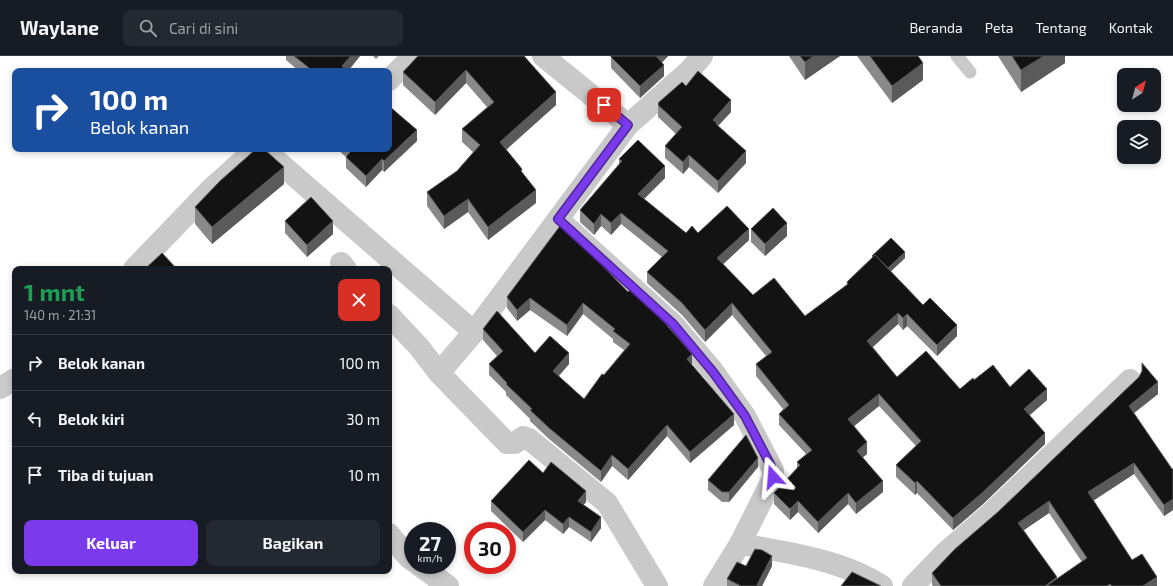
<!DOCTYPE html>
<html lang="id">
<head>
<meta charset="utf-8">
<style>
  body { margin:0; font-family:"Exo 2",sans-serif; background:#242831; color:#f1f3f6; height:100vh; display:flex; flex-direction:column; font-size:15px; white-space:nowrap }
  * { box-sizing:border-box; margin:0 }
  p { font-size:13px; color:#9ea1a6 }
  .icon { flex:none; width:22px; height:22px; fill:none; stroke:currentColor; stroke-width:2; stroke-linecap:round; stroke-linejoin:round }
  .map { position:relative; flex:1; overflow:hidden }
  .drawer { position:absolute; left:12px; top:210px; width:380px; height:308px; display:flex; flex-direction:column; background:#171b24; border-radius:8px; box-shadow:0 2px 6px #0003 }
  .drawer>* { flex:none }
  .guide { position:absolute; left:12px; top:12px; width:380px; height:84px; border-radius:8px; box-shadow:0 2px 6px #0003; background:#1a4fa0; color:#fff; overflow:hidden }
  .needle { width:26px; rotate:36deg }
  .buttons { position:absolute; left:1117px; top:12px; display:grid; gap:8px }
  .buttons a { display:grid; place-items:center; width:44px; height:44px; border-radius:8px; background:#171b24; box-shadow:0 2px 6px #0003; font-size:20px }
  .speed { position:absolute; left:404px; top:466px; display:flex; gap:8px; font-size:20px; font-weight:700; text-align:center }
  .speed>* { display:grid; place-content:center; width:52px; height:52px; border-radius:50%; background:#171b24; box-shadow:0 2px 6px #0003; line-height:1 }
  .speed small { font-size:10px; font-weight:400 }
  .speed .limit { border:6px solid #d22; background:#fff; color:#111 }
  .pin { position:absolute; display:grid; place-items:center; width:34px; height:34px; color:#fff; margin:-17px; border-radius:8px; box-shadow:0 2px 6px #0006 }
  .me { position:absolute; width:44px; margin:-22px; rotate:341deg; stroke-linejoin:round; filter:drop-shadow(0 0 3px #0008) }
  .turn { display:flex; align-items:center; gap:14px; height:84px; padding:0 12px; font-size:18px }
  .turn .icon { width:52px; height:52px; stroke-width:2.5 }
  .turn b { display:block; font-size:28px; line-height:34px }
  .round { display:grid; place-items:center; flex:none; width:42px; height:42px; border-radius:8px; background:#242831 }
  .head { display:flex; align-items:center; justify-content:space-between; height:68px; padding:0 12px }
  h1 { font-size:24px; font-weight:700; line-height:30px; color:#1e9e55 }
  .button { display:flex; gap:8px; margin-top:auto; padding:8px 12px }
  .button a { flex:1; height:46px; border-radius:8px; background:#7c3aed; color:#fff; font-size:16px; font-weight:700; line-height:46px; text-align:center }
  .button a+a { background:#242831; color:#f1f3f6 }
  ul { padding:0; list-style:none }
  li { display:flex; align-items:center; gap:12px; height:56px; padding:0 12px; border-top:1px solid #363941 }
  li div { flex:1 }
  li b { display:block; font-size:15px }
  li em { font-style:normal }
  header { display:flex; align-items:center; gap:24px; box-sizing:border-box; height:56px; padding:0 20px; background:#171b24; border-bottom:1px solid #363941 }
  header strong { font-size:19px }
  nav { display:flex; gap:22px; margin-inline-start:auto; font-size:14px }
  .search { width:280px; height:36px; background:#242831; display:flex; align-items:center; gap:10px; box-sizing:border-box; padding:0 14px; border-radius:8px; color:#9ea1a6; font-size:15px }
  .map>svg:first-child { display:block }
  .lines { fill:none; stroke-linecap:round; stroke-linejoin:round }
  .service { stroke:#c9c9c9; stroke-width:13 }
  .minor { stroke:#c9c9c9; stroke-width:22 }
  .wall { fill:#898989; fill-rule:evenodd }
  .shaded-wall { fill:#5a5a5a }
  .building { fill:#131313; stroke:#5a5a5a }
  .route-casing { stroke:#51269a; stroke-width:10 }
  .route { stroke:#7c3aed; stroke-width:7 }
</style>
</head>
<body>
<header>
<strong>Waylane</strong>
<div class="search"><svg class="icon" aria-label="search" viewBox="0 0 24 24"><circle cx="10" cy="10" r="6"/><path d="M15 15l6 6"/></svg>Cari di sini</div>
<nav><a>Beranda</a><a>Peta</a><a>Tentang</a><a>Kontak</a></nav>
</header>
<div class="map">
<svg width="1173" height="530" viewBox="0 0 1173 530">
  <rect width="100%" height="100%" fill="#fff"/>
  <g class="lines">
    <polyline class="service" points="957,0 970,16"/>
    <g class="minor">
      <polyline points="543,0 628,69"/>
      <polyline points="702,0 689,15 628,69 558,163 673,268 713,315 745,360 773,414 773,421 771,426 740,488 714,530"/>
      <polyline points="389,24 413,0"/>
      <polyline points="341,207 346,213"/>
      <polyline points="134,213 211,133 250,98 256,95 268,97 474,276 558,163"/>
      <polyline points="389,259 419,291 439,317 507,387 515,387 523,381 529,383 607,447 657,530"/>
      <polyline points="439,317 474,276"/>
      <polyline points="0,332 15,323"/>
      <polyline points="389,478 408,501 413,505"/>
      <path d="M740 488C786 496 843 504 882 530"/>
      <polyline points="419,509 448,530"/>
      <polyline points="913,530 946,496 990,458 1130,324"/>
    </g>
  </g>
  <g class="wall">
    <polygon points="286,0 360,0 348,15 299,15 286,4"/>
    <polygon points="373,0 379,0 376,3"/>
    <polygon points="525,0 525,1 556,49 506,94 522,116 536,147 488,184 468,156 444,173 427,150 427,136 457,115 473,96 462,86 462,73 487,51 466,27 435,59 403,29 403,16"/>
    <polygon points="611,0 668,0 662,6 664,20 640,42 611,12"/>
    <polygon points="789,0 840,0 805,24"/>
    <polygon points="857,0 918,0 923,24 892,47"/>
    <polygon points="998,0 1065,0 1065,7 1021,36"/>
    <polygon points="686,30 731,56 718,70 746,107 718,137 689,111 683,118 665,102 665,90 676,78 658,61 658,47"/>
    <polygon points="417,85 384,116 382,114 366,131 346,112 346,101 337,93 389,93"/>
    <polygon points="619,103 665,122 644,143 686,177 698,177 749,184 723,208 753,239 805,260 847,229 847,226 872,202 872,200 905,202 891,215 923,249 957,280 937,300 907,270 903,274 898,268 873,291 897,321 960,333 974,324 1010,331 1047,344 1030,359 1045,388 982,449 953,474 917,437 915,439 896,421 896,409 916,390 879,350 854,370 867,398 863,401 883,436 856,458 848,448 818,477 798,456 790,464 774,448 774,437 797,413 797,406 806,398 779,369 779,358 783,353 756,320 756,308 766,300 732,259 705,286 682,259 647,227 647,216 662,201 621,168 611,179 601,170 594,179 580,166 580,154 619,108"/>
    <polygon points="284,128 212,188 195,168 195,151"/>
    <polygon points="285,165 333,178 307,201 285,177"/>
    <polygon points="560,170 692,309 734,369 690,407 667,380 628,424 612,410 601,426 549,383 530,365 530,363 506,339 506,336 489,319 489,308 497,300 483,284 483,273 535,297 569,308 559,320 584,343 624,294 613,286 613,283 583,258 567,280 530,254 517,265 507,252 507,241"/>
    <polygon points="751,173 787,180 765,200 751,186"/>
    <path d="M1142 315 1158 338 1134 357 1172 413H1173V454L1164 460 1134 418 1093 445 1132 504 1157 530H933L932 529V517L999 455 1139 321ZM1049 457 1082 506 1057 523 1024 474Z"/>
    <polygon points="758,411 729,446 722,446 708,434 708,424"/>
    <polygon points="491,445 586,446 583,449 601,472 591,486 569,471 563,478 545,464 523,486 491,455"/>
    <polygon points="746,510 772,510 762,530 727,530 727,523"/>
  </g>
  <g class="shaded-wall">
    <polygon points="351,0 360,0 348,15 342,10"/>
    <polygon points="657,0 668,0 657,12"/>
    <polygon points="814,0 840,0 805,24 805,6"/>
    <polygon points="1044,0 1065,0 1065,7 1021,36 1021,14"/>
    <polygon points="923,7 923,24 892,47 892,30"/>
    <polygon points="664,9 664,20 640,42 640,30"/>
    <polygon points="466,14 466,27 435,59 435,46"/>
    <polygon points="556,36 556,49 500,99 500,86"/>
    <polygon points="731,44 731,56 717,71 713,64"/>
    <polygon points="417,74 417,85 384,116 384,105"/>
    <polygon points="746,95 746,107 718,137 718,125"/>
    <polygon points="689,99 689,111 683,118 683,106"/>
    <polygon points="382,103 382,114 366,131 366,120"/>
    <polygon points="665,110 665,122 638,149 638,138"/>
    <polygon points="284,111 284,128 212,188 212,171"/>
    <polygon points="536,134 536,147 488,184 488,171"/>
    <polygon points="468,143 468,156 444,173 444,160"/>
    <polygon points="621,157 621,168 611,179 611,167"/>
    <polygon points="601,158 601,170 594,179 594,168"/>
    <polygon points="333,165 333,178 307,201 307,189"/>
    <polygon points="787,167 787,180 765,200 765,188"/>
    <polygon points="749,173 749,184 717,214 717,202"/>
    <polygon points="905,196 905,202 886,220 886,214"/>
    <polygon points="530,242 530,254 517,265 517,254"/>
    <polygon points="583,247 583,258 567,280 567,269"/>
    <polygon points="732,247 732,259 705,286 705,274"/>
    <polygon points="898,257 898,268 867,296 867,285"/>
    <polygon points="907,258 907,270 903,274 903,262"/>
    <polygon points="957,269 957,280 937,300 937,289"/>
    <polygon points="569,297 569,308 553,326 553,315"/>
    <polygon points="692,298 692,310 687,303"/>
    <polygon points="1158,326 1158,338 1129,361 1129,350"/>
    <polygon points="1047,333 1047,344 1024,364 1024,353"/>
    <polygon points="879,338 879,350 848,375 848,363"/>
    <polygon points="734,358 734,369 690,407 690,396"/>
    <polygon points="667,369 667,380 628,424 628,413"/>
    <polygon points="1045,377 1045,388 982,449 953,474 953,462"/>
    <polygon points="867,386 867,398 857,406 857,395"/>
    <polygon points="612,399 612,410 601,426 601,415"/>
    <polygon points="758,402 758,411 729,446 729,436"/>
    <polygon points="1134,407 1134,418 1088,448 1088,436"/>
    <polygon points="883,425 883,436 856,458 856,447"/>
    <polygon points="917,425 917,437 915,439 915,427"/>
    <polygon points="586,435 586,446 578,456 578,445"/>
    <polygon points="848,437 848,448 818,477 818,466"/>
    <polygon points="1173,443 1173,454 1164,460 1164,449"/>
    <polygon points="798,445 798,456 790,464 790,453"/>
    <polygon points="1049,445 1049,457 1018,478 1018,467"/>
    <polygon points="545,454 545,464 523,486 523,476"/>
    <polygon points="569,461 569,471 563,478 563,468"/>
    <polygon points="601,461 601,472 591,486 591,476"/>
    <polygon points="772,500 772,510 762,530 757,530"/>
    <polygon points="1057,521 1057,530 1048,529 1048,530 1045,530"/>
    <polygon points="1157,521 1157,530 1143,530"/>
  </g>
  <g class="building">
    <polygon points="294,0 351,0 342,10 348,15 313,15"/>
    <polygon points="418,0 524,0 556,36 500,86 522,113 521,115 536,134 488,171 468,143 444,160 427,136 457,115 480,89 462,73 494,46 466,14 435,46 403,16"/>
    <polygon points="611,0 657,0 657,1 664,9 640,30 611,1"/>
    <polygon points="800,0 814,0 805,6"/>
    <polygon points="870,0 918,0 923,7 892,30"/>
    <polygon points="1012,0 1044,0 1021,14"/>
    <polygon points="698,15 731,44 713,64 717,67 716,68 746,95 718,125 689,99 683,106 665,90 682,71 658,49 659,48 658,47 682,26 686,30"/>
    <polygon points="389,50 417,74 384,105 382,103 366,120 346,101 352,94 350,93 389,93"/>
    <polygon points="638,84 665,110 638,138 686,177 692,170 698,177 727,150 749,173 717,202 753,239 774,222 805,260 848,228 847,226 875,199 923,249 930,242 957,269 937,289 907,258 903,262 898,257 867,285 897,321 926,295 960,333 973,322 974,324 993,309 1010,331 1029,313 1047,333 1024,353 1045,377 982,437 953,462 917,425 915,427 896,409 921,385 879,338 848,363 867,386 857,395 883,425 856,447 848,437 818,466 798,445 790,453 774,437 800,409 797,406 812,394 779,358 789,349 756,308 772,296 732,247 705,274 682,247 647,216 668,195 621,157 611,167 601,158 594,168 580,154 622,105 619,103"/>
    <polygon points="256,93 264,93 284,111 212,171 195,151 220,125"/>
    <polygon points="311,141 333,165 307,189 285,165"/>
    <polygon points="773,152 787,167 765,188 751,173"/>
    <polygon points="560,170 599,206 628,236 630,234 664,266 692,298 687,303 734,358 690,396 667,369 628,413 612,399 601,415 549,372 530,354 532,353 506,328 507,327 489,308 503,295 483,273 497,255 535,297 550,280 569,297 553,315 584,343 602,318 604,319 630,288 613,275 615,273 583,247 567,269 530,242 517,254 507,241"/>
    <polygon points="891,182 905,196 888,212 875,199 873,201 872,200"/>
    <polygon points="162,197 177,213 145,213"/>
    <polygon points="1142,307 1158,326 1129,350 1172,413 1173,413 1173,443 1164,449 1134,407 1088,436 1132,504 1142,498 1157,521 1143,530 1112,530 1110,528 1107,530 1048,530 1048,529 1087,502 1049,445 1018,467 1057,521 1045,530 941,530 932,517 955,493 999,455 1139,321 1142,315"/>
    <polygon points="746,379 758,402 729,436 722,436 708,424"/>
    <polygon points="529,404 543,417 551,406 586,435 578,445 601,461 591,476 569,461 563,468 545,454 523,476 491,445"/>
    <polygon points="755,493 762,494 772,500 757,529 758,530 741,530 727,523 737,506 746,510"/>
    <polygon points="852,516 881,530 841,530"/>
  </g>
  <g class="lines">
    <g class="route-casing">
      <polyline id="route" points="604,49 628,69 558,163 673,268 713,316 745,360 771,410 773,421"/>
    </g>
    <use href="#route" class="route"/>
  </g>
</svg>
<div class="buttons">
<a><svg class="needle" viewBox="-14 -14 28 28"><path d="M0-13l5 13h-10z" fill="#e53935"/><path d="M0 13l5-13h-10z" fill="#9ea1a6"/></svg></a>
<a><svg class="icon" aria-label="layers" viewBox="0 0 24 24"><path d="M12 4l9 5-9 5-9-5zM3 14l9 5 9-5"/></svg></a>
</div>
<div class="speed"><div>27<small>km/h</small></div><div class="limit">30</div></div>
<div class="pin" style="left:604px;top:49px;background:#d93025"><svg class="icon" aria-label="arrive" viewBox="0 0 24 24"><path d="M6 21V4h12l-3 4 3 4H6"/></svg></div>
<svg class="me" style="left:773px;top:421px" viewBox="-20 -20 40 40"><path d="M0-17L14 15 0 8-14 15z" fill="#7c3aed" stroke="#fff" stroke-width="4"/></svg>
<div class="guide">
<div class="turn"><svg class="icon" aria-label="right" viewBox="0 0 24 24"><path d="M7 20v-9h11M14 6l5 5-5 5"/></svg><div><b>100 m</b>Belok kanan</div></div>
</div>
<section class="drawer">
<div class="head"><div><h1>1 mnt</h1><p>140 m · 21:31</p></div><a class="round" style="background:#d93025;color:#fff"><svg class="icon" aria-label="close" viewBox="0 0 24 24"><path d="M6 6l12 12M18 6L6 18"/></svg></a></div>
<ul>
<li><svg class="icon" aria-label="right" viewBox="0 0 24 24"><path d="M7 20v-9h11M14 6l5 5-5 5"/></svg><div><b>Belok kanan</b></div><em>100 m</em></li>
<li><svg class="icon" aria-label="left" viewBox="0 0 24 24"><path d="M17 20v-9H6M10 6l-5 5 5 5"/></svg><div><b>Belok kiri</b></div><em>30 m</em></li>
<li><svg class="icon" aria-label="arrive" viewBox="0 0 24 24"><path d="M6 21V4h12l-3 4 3 4H6"/></svg><div><b>Tiba di tujuan</b></div><em>10 m</em></li>
</ul>
<div class="button"><a>Keluar</a><a>Bagikan</a></div>
</section>
</div>
</body>
</html>
